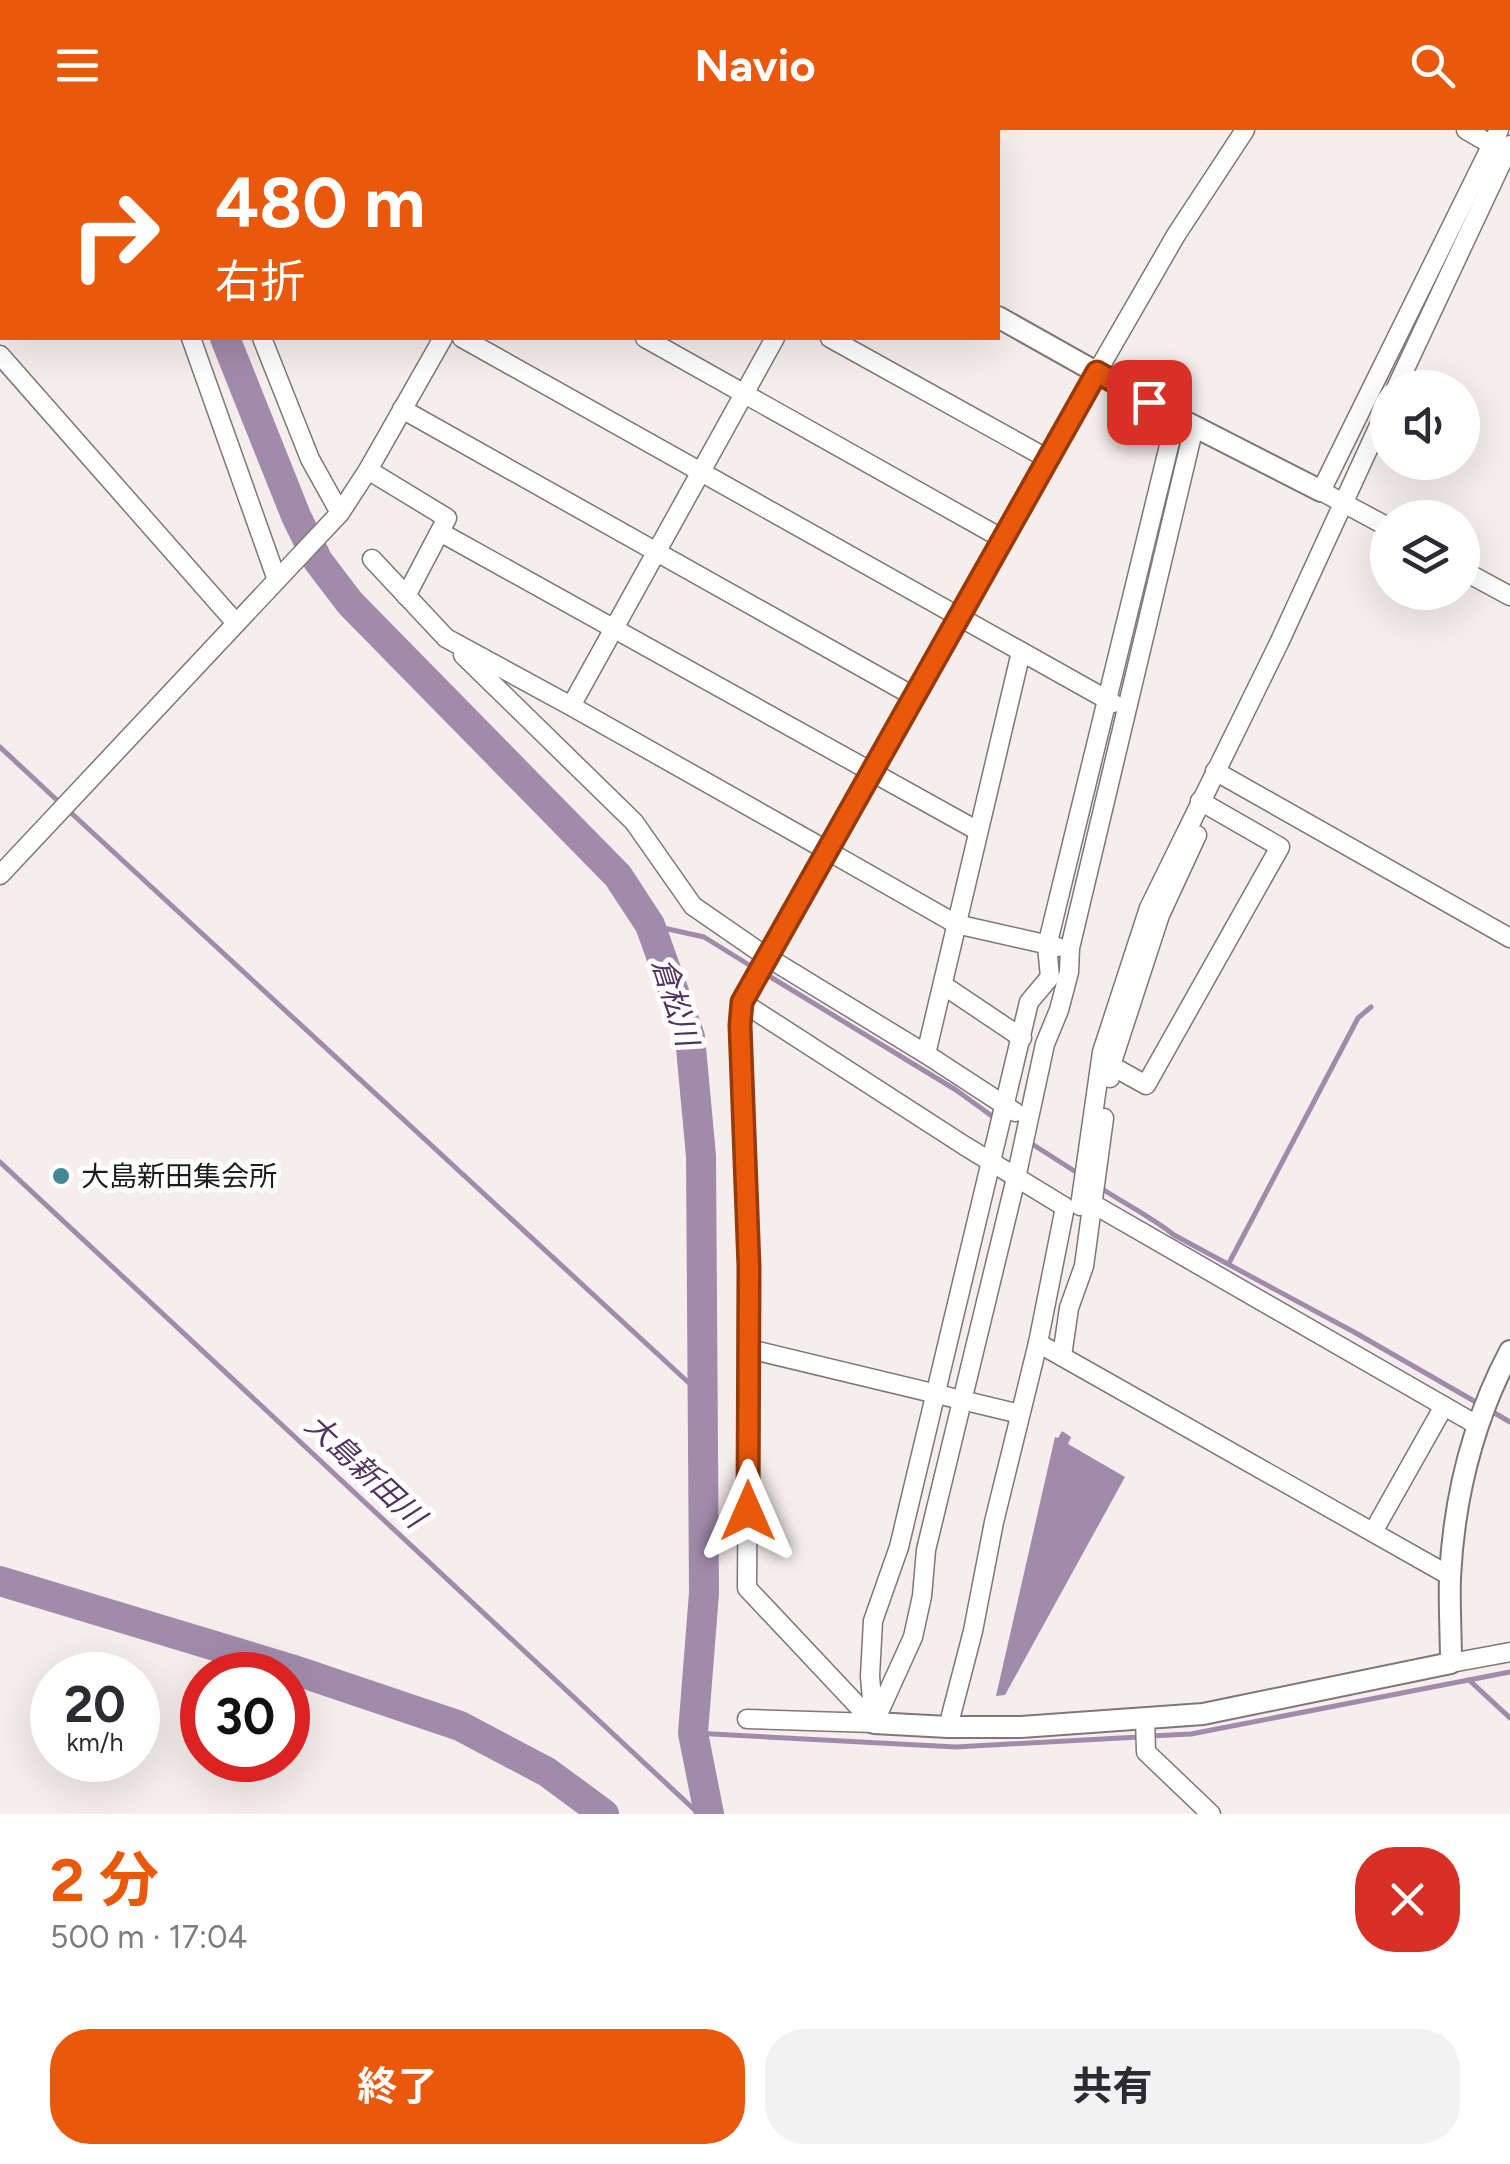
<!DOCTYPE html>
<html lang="ja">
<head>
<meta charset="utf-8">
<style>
  body { margin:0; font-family:Figtree,"Noto Sans JP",sans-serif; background:#f2f2f3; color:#2b2b33; height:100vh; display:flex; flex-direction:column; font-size:38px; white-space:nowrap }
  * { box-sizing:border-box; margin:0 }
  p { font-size:32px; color:#7c7c81 }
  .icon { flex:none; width:55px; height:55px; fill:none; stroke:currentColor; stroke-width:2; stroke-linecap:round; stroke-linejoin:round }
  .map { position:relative; height:1684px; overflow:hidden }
  .drawer { display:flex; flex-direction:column; background:#fff; flex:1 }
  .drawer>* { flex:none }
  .hud { position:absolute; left:0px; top:0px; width:1000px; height:210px; box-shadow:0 10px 40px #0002; background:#ea580c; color:#fff; overflow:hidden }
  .fabs { position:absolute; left:1370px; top:240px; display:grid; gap:20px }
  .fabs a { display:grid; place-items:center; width:110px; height:110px; border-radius:50%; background:#fff; box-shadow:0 10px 40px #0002; font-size:50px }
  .speed { position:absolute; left:30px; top:1522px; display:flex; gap:20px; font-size:50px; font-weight:700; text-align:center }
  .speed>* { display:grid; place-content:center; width:130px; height:130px; border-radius:50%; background:#fff; box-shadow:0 10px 40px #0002; line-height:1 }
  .speed small { font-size:25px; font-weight:400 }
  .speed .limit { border:15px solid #d22; background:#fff; color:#111 }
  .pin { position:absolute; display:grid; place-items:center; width:85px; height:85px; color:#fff; margin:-42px; border-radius:20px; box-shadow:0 5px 15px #0006 }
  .me { position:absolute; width:110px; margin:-55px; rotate:0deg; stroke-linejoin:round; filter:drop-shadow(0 0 8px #0008) }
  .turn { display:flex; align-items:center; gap:35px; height:210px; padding:0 50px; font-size:45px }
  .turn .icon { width:130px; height:130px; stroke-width:2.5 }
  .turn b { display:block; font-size:70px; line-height:85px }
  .round { display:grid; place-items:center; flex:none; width:105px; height:105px; border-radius:40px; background:#f2f2f3 }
  .overview { display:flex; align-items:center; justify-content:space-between; height:170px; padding:0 50px }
  h1 { font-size:60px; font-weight:700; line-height:75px; color:#ea580c }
  .primary-button { display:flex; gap:20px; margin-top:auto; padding:20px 50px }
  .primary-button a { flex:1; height:115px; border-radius:40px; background:#ea580c; color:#fff; font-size:40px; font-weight:700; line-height:115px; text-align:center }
  .primary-button a+a { background:#f2f2f3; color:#2b2b33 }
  header { display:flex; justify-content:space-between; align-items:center; height:130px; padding:0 50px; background:#ea580c; color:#fff; font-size:45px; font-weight:700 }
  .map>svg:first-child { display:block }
  .water { fill:#a18bab }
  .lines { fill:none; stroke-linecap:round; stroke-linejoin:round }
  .stream { stroke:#a18bab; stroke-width:5 }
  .river { stroke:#a18bab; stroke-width:30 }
  .minor-casing { stroke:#7f7777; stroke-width:21 }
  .tertiary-casing { stroke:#7f7777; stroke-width:24 }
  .minor { stroke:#fff; stroke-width:18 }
  .tertiary { stroke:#fff; stroke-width:20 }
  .route-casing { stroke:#983908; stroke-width:25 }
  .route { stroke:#ea580c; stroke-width:18 }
  .poi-dot { fill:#448797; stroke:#fff; stroke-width:4 }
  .labels { text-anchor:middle; stroke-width:10; stroke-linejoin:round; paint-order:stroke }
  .poi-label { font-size:28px; fill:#1d1a1a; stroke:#fff; text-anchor:start }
  .water-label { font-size:30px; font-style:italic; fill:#523360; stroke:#fff }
</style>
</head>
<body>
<header><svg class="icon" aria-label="menu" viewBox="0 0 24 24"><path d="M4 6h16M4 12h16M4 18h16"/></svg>Navio<svg class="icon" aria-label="search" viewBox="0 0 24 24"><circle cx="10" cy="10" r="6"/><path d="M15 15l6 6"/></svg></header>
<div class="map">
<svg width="1510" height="1684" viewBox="0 0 1510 1684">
  <rect width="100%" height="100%" fill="#f6eeed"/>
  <polygon class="water" points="1062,1301 1071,1307 1068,1314 1125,1347 1005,1565 996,1566 1055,1307 1058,1308"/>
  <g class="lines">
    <g class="stream">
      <polyline points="0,21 2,23"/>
      <polyline points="0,169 2,166"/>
      <polyline points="0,617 60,673"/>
      <polyline points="68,680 702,1265"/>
      <polyline points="650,795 704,807 754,838"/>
      <polyline points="764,843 956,960 996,989"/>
      <polyline points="1029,1012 1079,1044"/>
      <polyline points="0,1032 699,1684"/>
      <path d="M1101 1058C1125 1074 1151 1087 1174 1105L1354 1202 1481 1275"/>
      <polyline points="1229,1133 1358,888 1371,877"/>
      <polyline points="1491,1281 1510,1292"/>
      <polyline points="1469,1550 1510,1588"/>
      <polyline points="693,1603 956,1617 1139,1607"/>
      <polyline points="1150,1606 1191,1604 1510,1542"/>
    </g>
    <g class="river">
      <polyline points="134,0 136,2"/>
      <polyline points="225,208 296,386 318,431 350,473 618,746 650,795 690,907 701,1026 704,1463 693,1603 709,1684"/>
      <polyline points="0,1451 291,1539 460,1596 547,1642 604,1684"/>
    </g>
    <g class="minor-casing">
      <g id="minor">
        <polyline points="0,0 2,3"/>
        <polyline points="96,0 97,2"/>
        <polyline points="172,0 174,2"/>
        <polyline points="190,0 191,2"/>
        <polyline points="277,0 282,2"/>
        <polyline points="463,0 467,2"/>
        <polyline points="872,0 876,2"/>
        <polyline points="1466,0 1492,15"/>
        <polyline points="236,2 238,0"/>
        <polyline points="559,2 561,0"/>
        <polyline points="889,2 891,0"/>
        <polyline points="0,188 2,186"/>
        <polyline points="191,208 277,450"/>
        <polyline points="262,208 310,329 340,383 368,340 443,208"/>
        <polyline points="462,208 1113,573"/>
        <polyline points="645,208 1003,409"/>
        <polyline points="830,208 1048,329"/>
        <polyline points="0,225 236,493"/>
        <polyline points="1396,258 1510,15"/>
        <polyline points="402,279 915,567"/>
        <polyline points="368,340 447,388 406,466"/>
        <polyline points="1388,397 1321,361 1499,0"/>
        <polyline points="440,402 978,701"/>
        <polyline points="372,429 446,508 571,576 828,721 742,872 741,895 749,1137 747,1458 874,1593"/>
        <polyline points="1462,440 1510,466"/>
        <polyline points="463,525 634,692 693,776 767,827 926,924 1015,982"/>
        <polyline points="571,576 775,208"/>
        <polyline points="1215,641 1510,808"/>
        <polyline points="0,745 339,384"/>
        <polyline points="1058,817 956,794 828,721 1097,242 1176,105 1245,0"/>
        <polyline points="943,855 1022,908"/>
        <polyline points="742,872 965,1016 1065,1077 1038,1213 994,1392 973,1501 948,1597"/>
        <polyline points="926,924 1021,522"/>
        <polyline points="1112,936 1146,955 1280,717 1200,671"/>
        <polyline points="1110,948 1113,929 1160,785 1197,705"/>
        <polyline points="1086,1075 1093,1074 1477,1295"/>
        <polyline points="1080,1076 1102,922 1149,778 1279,513 1388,276"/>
        <polyline points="1038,1213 1450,1446"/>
        <polyline points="749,1219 1020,1284"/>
        <polyline points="1062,1226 1069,1178 1084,1136 1104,988"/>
        <polyline points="1373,1402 1444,1276"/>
        <polyline points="1451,1533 1510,1522"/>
        <polyline points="1145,1588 1146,1622 1211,1684"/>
        <polyline points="747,1589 874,1593"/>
        <polyline points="874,1593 870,1546 873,1491 899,1417 1029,872 1050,847 1047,816 1176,287"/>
        <polyline points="874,1593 913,1507 922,1466 926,1420 1016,1048 1045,914 1059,880 1069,842 1070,818 1194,297"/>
      </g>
    </g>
    <g class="tertiary-casing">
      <g id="tertiary">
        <polyline points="664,0 668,2"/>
        <polyline points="998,187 1176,287 1321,361"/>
        <path d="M874 1593 948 1597H1021L1203 1584 1451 1533C1451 1505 1449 1475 1450 1447 1454 1368 1473 1291 1510 1221"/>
      </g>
    </g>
    <use href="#minor" class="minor"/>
    <use href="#tertiary" class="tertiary"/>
  </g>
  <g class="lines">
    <g class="route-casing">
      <polyline id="route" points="748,1381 749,1137 740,895 742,872 1097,242 1149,272"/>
    </g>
    <use href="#route" class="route"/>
  </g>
  <circle class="poi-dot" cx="61" cy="1046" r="10"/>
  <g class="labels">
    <g class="poi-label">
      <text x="81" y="1056">大島新田集会所</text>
    </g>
    <g class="water-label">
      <text transform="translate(675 872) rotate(73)" y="10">倉松川</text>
      <text transform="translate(365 1341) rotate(43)" y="10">大島新田川</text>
    </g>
  </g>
</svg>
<div class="fabs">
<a><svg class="icon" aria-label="sound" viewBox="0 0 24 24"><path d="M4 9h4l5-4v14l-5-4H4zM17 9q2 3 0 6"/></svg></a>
<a><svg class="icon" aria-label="layers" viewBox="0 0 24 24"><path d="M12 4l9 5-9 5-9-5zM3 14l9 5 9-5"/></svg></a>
</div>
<div class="speed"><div>20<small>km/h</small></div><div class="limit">30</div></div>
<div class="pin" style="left:1149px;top:272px;background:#d93025"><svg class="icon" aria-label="arrive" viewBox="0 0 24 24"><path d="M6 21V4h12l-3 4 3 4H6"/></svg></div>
<svg class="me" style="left:748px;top:1381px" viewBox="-20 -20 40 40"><path d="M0-17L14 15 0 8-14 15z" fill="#ea580c" stroke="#fff" stroke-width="4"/></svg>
<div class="hud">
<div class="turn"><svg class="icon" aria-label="right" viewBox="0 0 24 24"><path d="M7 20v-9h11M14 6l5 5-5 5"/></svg><div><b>480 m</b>右折</div></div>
</div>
</div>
<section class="drawer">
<div class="overview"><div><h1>2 分</h1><p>500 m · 17:04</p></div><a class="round" style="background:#d93025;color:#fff"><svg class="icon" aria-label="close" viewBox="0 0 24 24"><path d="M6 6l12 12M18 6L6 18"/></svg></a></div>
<div class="primary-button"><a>終了</a><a>共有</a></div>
</section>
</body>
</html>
